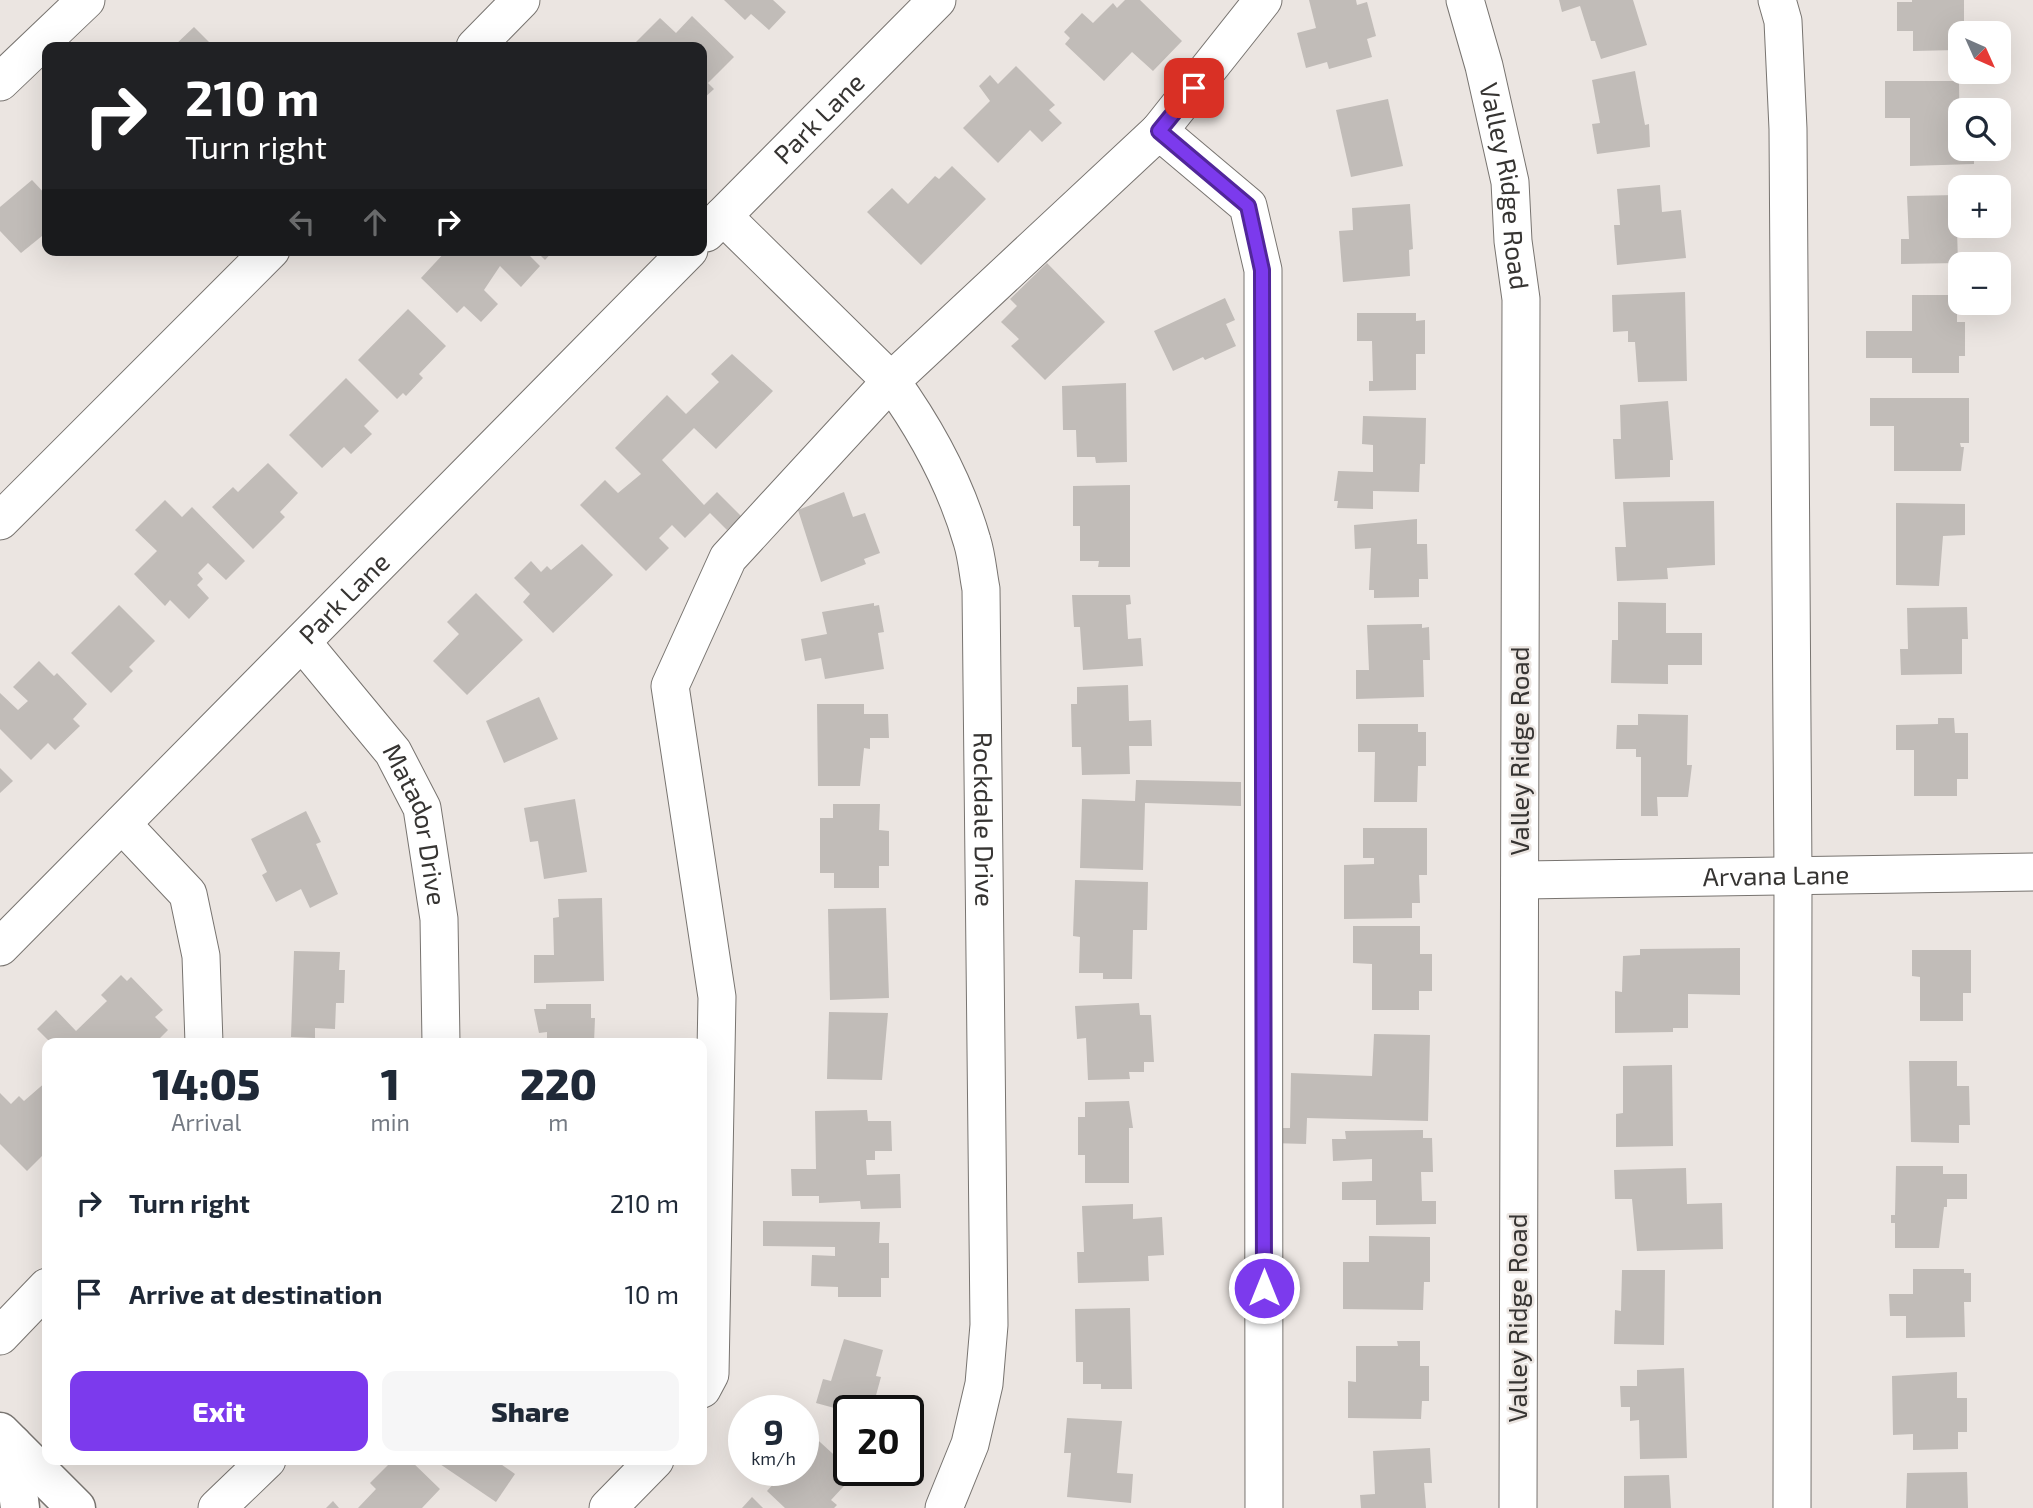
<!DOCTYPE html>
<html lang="en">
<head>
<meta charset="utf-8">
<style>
  body { margin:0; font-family:"Exo 2",sans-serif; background:#f6f6f7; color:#1f2937; height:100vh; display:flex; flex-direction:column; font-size:26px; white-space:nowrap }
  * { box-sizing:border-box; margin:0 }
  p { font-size:23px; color:#747a83 }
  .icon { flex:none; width:38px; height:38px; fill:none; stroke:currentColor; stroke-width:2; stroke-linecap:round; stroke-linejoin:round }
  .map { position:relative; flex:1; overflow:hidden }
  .details { position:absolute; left:42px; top:1038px; width:665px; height:427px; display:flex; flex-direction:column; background:#fff; border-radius:14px; box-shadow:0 7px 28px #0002 }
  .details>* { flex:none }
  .top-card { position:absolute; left:42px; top:42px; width:665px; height:214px; border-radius:14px; box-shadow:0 7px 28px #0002; background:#202124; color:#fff; overflow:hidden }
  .needle { width:46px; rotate:135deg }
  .buttons { position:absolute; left:1948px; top:21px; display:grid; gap:14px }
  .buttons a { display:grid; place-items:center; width:63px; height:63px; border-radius:14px; background:#fff; box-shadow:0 7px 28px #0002; font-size:35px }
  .speed { position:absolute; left:728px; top:1395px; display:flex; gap:14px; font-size:35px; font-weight:700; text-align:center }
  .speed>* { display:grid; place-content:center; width:91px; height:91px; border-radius:50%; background:#fff; box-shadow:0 7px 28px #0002; line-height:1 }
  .speed small { font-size:18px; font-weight:400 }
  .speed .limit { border:4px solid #111; border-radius:10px; background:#fff; color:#111 }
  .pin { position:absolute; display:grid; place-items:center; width:60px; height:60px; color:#fff; margin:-30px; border-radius:14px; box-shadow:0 4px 10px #0006 }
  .me { position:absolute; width:77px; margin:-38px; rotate:0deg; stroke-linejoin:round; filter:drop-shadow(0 0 5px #0008) }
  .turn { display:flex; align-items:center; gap:24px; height:147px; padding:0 28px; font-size:32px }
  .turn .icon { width:91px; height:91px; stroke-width:2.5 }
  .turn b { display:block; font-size:49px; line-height:60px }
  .lanes { display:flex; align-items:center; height:66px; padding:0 28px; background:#0003; justify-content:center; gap:35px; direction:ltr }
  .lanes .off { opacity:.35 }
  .eta { display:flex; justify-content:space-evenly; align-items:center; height:119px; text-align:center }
  .eta b { font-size:42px; font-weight:800; line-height:49px }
  .action { display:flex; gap:14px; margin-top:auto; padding:14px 28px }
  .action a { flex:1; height:80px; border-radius:14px; background:#7c3aed; color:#fff; font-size:28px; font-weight:800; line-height:80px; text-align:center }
  .action a+a { background:#f6f6f7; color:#1f2937 }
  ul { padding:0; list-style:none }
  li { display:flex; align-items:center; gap:21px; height:91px; padding:0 28px }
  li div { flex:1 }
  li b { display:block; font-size:26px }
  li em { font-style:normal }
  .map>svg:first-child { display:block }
  .building { fill:#c1bcb8 }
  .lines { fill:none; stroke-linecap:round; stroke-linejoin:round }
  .minor-casing { stroke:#787470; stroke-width:39 }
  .major-casing { stroke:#787470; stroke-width:41 }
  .minor { stroke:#fff; stroke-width:37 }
  .major { stroke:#fff; stroke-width:38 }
  .route-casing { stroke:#51269a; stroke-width:18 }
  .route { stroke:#7c3aed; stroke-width:12 }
  .labels { text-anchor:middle; stroke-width:5; stroke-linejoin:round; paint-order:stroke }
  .street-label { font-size:26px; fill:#363432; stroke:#ebe5e1 }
</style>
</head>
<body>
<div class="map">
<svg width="2033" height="1508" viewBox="0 0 2033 1508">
  <rect width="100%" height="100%" fill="#ebe5e1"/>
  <g class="building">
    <polygon points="724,0 773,0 786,12 769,30 751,14 745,20"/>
    <polygon points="1125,0 1140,0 1182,41 1153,71 1132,52 1104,81 1065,44 1070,38 1064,32 1082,13 1093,23 1113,3 1117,8"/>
    <polygon points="1309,0 1356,0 1357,5 1367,2 1376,36 1367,39 1372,57 1329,69 1327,62 1306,68 1297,33 1316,28"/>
    <polygon points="1559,0 1633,0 1647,45 1601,59 1595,41 1591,41 1580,6 1562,12"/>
    <polygon points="1912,0 1964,0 1964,23 1957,23 1958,50 1913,51 1913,31 1897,31 1897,2 1912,2"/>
    <polygon points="692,16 734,57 708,83 714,89 702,100 702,47 631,47 660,18 676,33"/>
    <polygon points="194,27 214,47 173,47"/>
    <polygon points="1016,66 1055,105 1049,110 1062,123 1042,142 1030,130 998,163 963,128 990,101 979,86 990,75 998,84"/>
    <polygon points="1635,71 1645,125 1649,124 1650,147 1597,154 1592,124 1600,123 1592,80"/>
    <polygon points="1885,81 1959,81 1960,149 1974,149 1974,164 1910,166 1910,118 1885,118"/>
    <polygon points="1388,99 1403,166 1351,177 1336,110"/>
    <polygon points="952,166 986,199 921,265 867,212 892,188 908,204 935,176 939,179"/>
    <polygon points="32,180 47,196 47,232 21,253 0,231 0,207"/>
    <polygon points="1660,185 1662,212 1681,210 1686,258 1617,265 1614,225 1620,225 1617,189"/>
    <polygon points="1956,195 1958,263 1901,264 1901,239 1909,239 1907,196"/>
    <polygon points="1410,204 1413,249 1409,250 1410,276 1343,282 1339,231 1353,230 1352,208"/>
    <polygon points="447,250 524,250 540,266 521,287 500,266 484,290 498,304 481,322 464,306 457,313 421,278"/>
    <polygon points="535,250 554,250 545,260"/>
    <polygon points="1047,263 1105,322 1045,380 1011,346 1019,339 1001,322 1017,306 1010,299"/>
    <polygon points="1685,292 1687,381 1638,382 1635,342 1628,342 1628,331 1613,332 1612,295"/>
    <polygon points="1912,295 1957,295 1957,322 1965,322 1965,356 1959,356 1959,373 1912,373 1912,358 1866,358 1866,331 1912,331"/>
    <polygon points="1225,298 1235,320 1226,324 1236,346 1205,360 1203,357 1173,371 1154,331"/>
    <polygon points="408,309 446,346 419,374 423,378 406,396 403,393 397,399 358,360"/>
    <polygon points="1357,313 1416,313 1416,321 1425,320 1425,354 1416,354 1416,390 1369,391 1369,381 1373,381 1372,341 1357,341"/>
    <polygon points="732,354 773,391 716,449 694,428 662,460 704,505 717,492 741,516 727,530 710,513 685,538 672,525 659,538 669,548 646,571 580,505 605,480 618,493 641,474 615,448 667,395 686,414 719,382 711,374"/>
    <polygon points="346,378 379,411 364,426 372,434 351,454 344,447 322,468 289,435"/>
    <polygon points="1126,383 1127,462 1096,463 1095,457 1077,457 1076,430 1063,430 1062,386"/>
    <polygon points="1870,398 1969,398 1969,443 1960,443 1961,447 1964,447 1961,471 1894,471 1894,426 1870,426"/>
    <polygon points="1668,401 1673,460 1670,460 1670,477 1615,479 1613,439 1621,439 1620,405"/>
    <polygon points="1363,416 1426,418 1425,464 1420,464 1419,492 1373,491 1373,509 1337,508 1338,501 1334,501 1338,471 1373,472 1373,445 1362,444"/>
    <polygon points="268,463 298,493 280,512 285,517 253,549 212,507 233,487 238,492"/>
    <polygon points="1130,485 1130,567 1098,567 1099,561 1080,561 1080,526 1073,526 1073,486"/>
    <polygon points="844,492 853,517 865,513 880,553 864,559 866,564 821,582 798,510"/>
    <polygon points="165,500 182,517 192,507 245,561 226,580 208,563 198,573 203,579 197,585 209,598 189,619 170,600 165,606 134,574 157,551 135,530"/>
    <polygon points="1714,501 1715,565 1667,568 1668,579 1617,581 1615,547 1626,547 1623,502"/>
    <polygon points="1896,503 1965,504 1965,535 1943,536 1939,586 1896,585"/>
    <polygon points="1417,519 1417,544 1427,544 1428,579 1419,579 1419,597 1374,598 1374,590 1369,590 1371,548 1355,549 1354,525"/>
    <polygon points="582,544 613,575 553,633 523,602 530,594 514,578 531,561 541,572 547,566 551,570"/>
    <polygon points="476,593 523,640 467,695 433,661 459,634 447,622"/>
    <polygon points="1072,595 1130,595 1131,604 1126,605 1128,639 1141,638 1143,666 1083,670 1080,627 1074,627"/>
    <polygon points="1618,602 1666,603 1666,633 1702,633 1702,665 1668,665 1668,684 1611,683 1612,640 1618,640"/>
    <polygon points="874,603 874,606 879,605 884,632 878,633 884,669 825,679 821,658 805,661 801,639 827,634 822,612"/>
    <polygon points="119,605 155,641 129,667 133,671 111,693 71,653"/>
    <polygon points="1967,607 1968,639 1962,639 1962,674 1901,675 1900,649 1908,649 1907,608"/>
    <polygon points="1422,624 1422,628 1429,627 1430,660 1423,660 1424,697 1356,699 1356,670 1369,670 1367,625"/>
    <polygon points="39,661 54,676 57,673 87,704 73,719 80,726 55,750 48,743 31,760 0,729 0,693 18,710 28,701 13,687"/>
    <polygon points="1128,685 1129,721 1151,720 1152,746 1129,746 1130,774 1082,775 1081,747 1072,747 1071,704 1077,704 1077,687"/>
    <polygon points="539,697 558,739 504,763 486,721"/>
    <polygon points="817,704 864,704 864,714 888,714 889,738 870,738 870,749 864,748 860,786 818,786"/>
    <polygon points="1638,714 1688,715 1687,765 1692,765 1688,797 1657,797 1658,816 1641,816 1641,757 1636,757 1636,749 1616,749 1617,725 1638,725"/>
    <polygon points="1938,718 1954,718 1955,733 1968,733 1968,779 1957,779 1957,796 1914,796 1914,750 1896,750 1896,725 1938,724"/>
    <polygon points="1358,724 1418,724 1418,732 1426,732 1426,766 1418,766 1417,802 1374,802 1375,752 1358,752"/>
    <polygon points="0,768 13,781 0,793"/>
    <polygon points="1136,780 1241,782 1241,806 1145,803 1143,870 1080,868 1082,799 1135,801"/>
    <polygon points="575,799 587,872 544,879 538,841 530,842 524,808"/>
    <polygon points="833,804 880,804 879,830 889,831 889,866 879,866 879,888 834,888 834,873 820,873 820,818 833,818"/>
    <polygon points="306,811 321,842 316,844 338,894 310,908 301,889 276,902 262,875 267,872 251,839"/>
    <polygon points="1363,828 1427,828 1427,875 1419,875 1420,903 1412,903 1412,918 1344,919 1344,865 1374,864 1374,858 1363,858"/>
    <polygon points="1075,880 1148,882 1147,930 1133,930 1132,979 1103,979 1103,973 1079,973 1080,937 1073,936"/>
    <polygon points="602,898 604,981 534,983 534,955 554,955 553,918 559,917 558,899"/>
    <polygon points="886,908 889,998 830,1000 828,909"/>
    <polygon points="1353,926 1420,926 1420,954 1432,954 1432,991 1419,991 1419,1010 1372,1010 1372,964 1353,963"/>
    <polygon points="1740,948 1740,995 1688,994 1688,1028 1673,1028 1673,1032 1615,1033 1615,991 1622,992 1623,956 1640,955 1640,949"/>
    <polygon points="1912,950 1971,950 1971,993 1963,993 1963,1021 1920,1021 1920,977 1912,976"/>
    <polygon points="294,951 340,952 339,970 345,970 344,1003 336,1003 335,1029 315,1028 315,1038 291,1037"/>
    <polygon points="121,975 127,981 131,977 163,1010 155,1017 168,1030 155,1043 51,1043 37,1029 56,1010 76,1031 107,1001 101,995"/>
    <polygon points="1139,1003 1140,1015 1151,1015 1154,1062 1144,1062 1144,1072 1129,1072 1130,1079 1088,1080 1086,1038 1077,1039 1075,1006"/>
    <polygon points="546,1004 591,1004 591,1018 595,1018 594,1043 547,1043 547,1032 539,1033 534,1009 546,1009"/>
    <polygon points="829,1012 888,1013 882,1080 827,1079"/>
    <polygon points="1374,1034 1430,1035 1428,1121 1307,1118 1306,1144 1272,1143 1272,1128 1290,1128 1291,1073 1372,1076"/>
    <polygon points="1909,1061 1957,1061 1957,1086 1969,1086 1970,1125 1959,1125 1959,1143 1911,1142"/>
    <polygon points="1672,1065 1673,1146 1616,1147 1616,1114 1623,1113 1623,1066"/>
    <polygon points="47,1081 47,1151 27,1171 0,1144 0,1093 11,1104 19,1096 24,1101"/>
    <polygon points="1129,1101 1133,1128 1129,1128 1129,1183 1085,1183 1085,1155 1078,1155 1078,1117 1085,1117 1085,1102"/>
    <polygon points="867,1110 868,1121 891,1121 892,1151 875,1151 875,1160 866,1160 867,1175 900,1174 901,1208 861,1209 860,1201 819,1203 819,1196 792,1196 791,1169 816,1169 815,1111"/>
    <polygon points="1423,1130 1423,1138 1432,1138 1433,1172 1421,1172 1422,1201 1436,1201 1436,1224 1376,1225 1376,1200 1342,1200 1342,1182 1372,1181 1372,1159 1333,1161 1332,1139 1346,1139 1345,1131"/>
    <polygon points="1896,1166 1943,1166 1943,1174 1967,1174 1967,1199 1947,1199 1947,1207 1944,1207 1939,1248 1895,1248 1895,1223 1891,1223 1891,1215 1895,1215"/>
    <polygon points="1686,1168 1687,1204 1722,1203 1723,1249 1637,1251 1632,1199 1615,1199 1614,1170"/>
    <polygon points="1133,1204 1133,1219 1162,1217 1164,1255 1148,1256 1149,1281 1078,1283 1077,1252 1084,1252 1082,1206"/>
    <polygon points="763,1221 880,1222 879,1243 889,1243 889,1278 881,1278 881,1297 838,1297 838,1287 811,1286 812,1255 835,1256 835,1247 763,1246"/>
    <polygon points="1369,1236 1430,1237 1430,1282 1424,1282 1423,1310 1343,1309 1343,1262 1369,1262"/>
    <polygon points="1913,1269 1964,1269 1964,1273 1971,1273 1971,1302 1964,1302 1965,1337 1906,1338 1906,1316 1890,1316 1889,1294 1913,1294"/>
    <polygon points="1622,1270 1665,1270 1664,1345 1614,1344 1615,1310 1621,1311"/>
    <polygon points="1130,1308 1132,1389 1101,1389 1101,1384 1083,1384 1083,1362 1076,1362 1075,1309"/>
    <polygon points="844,1339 883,1350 876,1376 881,1377 872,1410 849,1412 816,1403 823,1379 831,1381"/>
    <polygon points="1397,1341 1420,1341 1420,1366 1429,1366 1429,1401 1422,1401 1421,1419 1348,1418 1348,1381 1356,1382 1356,1346 1398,1346"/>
    <polygon points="1684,1368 1687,1458 1640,1459 1639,1420 1630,1421 1630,1407 1621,1407 1620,1386 1637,1386 1637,1370"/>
    <polygon points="1957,1372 1957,1398 1967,1398 1967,1432 1958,1432 1958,1449 1913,1450 1913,1434 1893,1435 1892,1376"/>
    <polygon points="1067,1418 1122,1421 1117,1473 1133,1474 1131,1503 1067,1497 1071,1453 1064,1453"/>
    <polygon points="809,1432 855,1474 831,1500 837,1505 834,1508 785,1508 767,1491 786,1470 803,1470 803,1438"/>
    <polygon points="1430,1448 1432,1483 1424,1483 1426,1508 1361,1508 1360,1495 1375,1494 1373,1451"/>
    <polygon points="393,1460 410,1460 440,1489 422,1508 358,1508 376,1489 370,1483"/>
    <polygon points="434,1460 495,1460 515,1474 496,1502"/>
    <polygon points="1967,1472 1968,1508 1906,1508 1907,1473"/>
    <polygon points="1669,1475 1671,1508 1624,1508 1624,1476"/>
    <polygon points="752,1497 763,1508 742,1508"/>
    <polygon points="333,1501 339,1508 326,1508"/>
  </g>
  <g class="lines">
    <g class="minor-casing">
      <g id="minor">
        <path id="s1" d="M1465 0 1484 66 1510 182 1513 241 1521 299 1518 1508"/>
        <polyline points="1777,0 1783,21 1788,129 1793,876 1792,1508"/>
        <polyline points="475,47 521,0"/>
        <polyline points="0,82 86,0"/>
        <polyline points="1159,131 1263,0"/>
        <path id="s2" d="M723 216 891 381C927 431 955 482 972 541 977 557 978 574 981 589L989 1325 984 1384 970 1444 944 1508"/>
        <path id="s3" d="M706 233 937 0"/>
        <polyline points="0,521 271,250"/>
        <path id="s4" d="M302 642 393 752 422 808 439 919 441 1043"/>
        <polyline points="122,824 188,894 201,956 204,1043"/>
        <path id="s5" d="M1520 880 2033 872"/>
        <path id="s6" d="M0 947 689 250"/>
        <polyline points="0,1336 47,1287"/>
        <polyline points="702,1389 710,1374 717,997 670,686 728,558 891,381 1159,131 1248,206 1263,270 1264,1508"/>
        <polyline points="217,1508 267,1460"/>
        <polyline points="608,1508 655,1460"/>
      </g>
    </g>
    <g class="major-casing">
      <g id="major">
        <polyline points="0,1432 76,1508"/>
        <polyline points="12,1444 20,1508"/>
      </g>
    </g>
    <use href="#minor" class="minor"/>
    <use href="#major" class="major"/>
  </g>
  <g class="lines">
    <g class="route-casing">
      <polyline id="route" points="1194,88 1159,131 1248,206 1262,270 1264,1288"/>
    </g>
    <use href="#route" class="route"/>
  </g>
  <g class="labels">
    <g class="street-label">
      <text dy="9" stroke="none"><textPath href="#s3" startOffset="161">Park Lane</textPath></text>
      <text dy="9" stroke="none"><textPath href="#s1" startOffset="191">Valley Ridge Road</textPath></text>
      <text dy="9" stroke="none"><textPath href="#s6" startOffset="490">Park Lane</textPath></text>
      <text transform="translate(1520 751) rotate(-90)" y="9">Valley Ridge Road</text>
      <text dy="9" stroke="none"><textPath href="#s2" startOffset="695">Rockdale Drive</textPath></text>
      <text dy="9" stroke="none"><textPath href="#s4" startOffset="220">Matador Drive</textPath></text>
      <text dy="9" stroke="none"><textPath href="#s5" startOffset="256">Arvana Lane</textPath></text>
      <text transform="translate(1518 1318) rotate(-90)" y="9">Valley Ridge Road</text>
    </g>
  </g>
</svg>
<div class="buttons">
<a><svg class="needle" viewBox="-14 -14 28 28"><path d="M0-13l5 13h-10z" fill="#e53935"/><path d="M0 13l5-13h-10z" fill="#747a83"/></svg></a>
<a><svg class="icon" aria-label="search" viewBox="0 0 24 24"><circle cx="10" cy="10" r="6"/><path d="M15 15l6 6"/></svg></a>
<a>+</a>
<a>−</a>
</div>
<div class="speed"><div>9<small>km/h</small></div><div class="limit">20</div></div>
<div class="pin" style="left:1194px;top:88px;background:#d93025"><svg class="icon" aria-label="arrive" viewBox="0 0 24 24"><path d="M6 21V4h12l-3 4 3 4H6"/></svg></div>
<svg class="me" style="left:1264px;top:1288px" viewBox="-20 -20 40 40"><circle r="17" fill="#7c3aed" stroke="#fff" stroke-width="3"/><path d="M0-11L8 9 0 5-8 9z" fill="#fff"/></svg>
<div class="top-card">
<div class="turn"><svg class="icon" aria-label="right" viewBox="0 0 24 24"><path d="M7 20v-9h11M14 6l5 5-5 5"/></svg><div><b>210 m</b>Turn right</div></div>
<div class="lanes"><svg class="icon off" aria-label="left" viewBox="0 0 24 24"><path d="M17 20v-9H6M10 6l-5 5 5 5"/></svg><svg class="icon off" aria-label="ahead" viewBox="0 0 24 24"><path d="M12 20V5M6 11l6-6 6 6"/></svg><svg class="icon" aria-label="right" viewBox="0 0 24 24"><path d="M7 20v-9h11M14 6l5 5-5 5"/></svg></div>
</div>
<section class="details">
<div class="eta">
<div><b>14:05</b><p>Arrival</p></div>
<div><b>1</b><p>min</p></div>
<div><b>220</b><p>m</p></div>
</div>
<ul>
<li><svg class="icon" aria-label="right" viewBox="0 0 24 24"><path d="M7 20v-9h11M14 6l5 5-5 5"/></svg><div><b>Turn right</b></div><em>210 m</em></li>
<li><svg class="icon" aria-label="arrive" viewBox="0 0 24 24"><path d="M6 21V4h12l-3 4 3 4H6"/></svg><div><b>Arrive at destination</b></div><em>10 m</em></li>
</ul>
<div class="action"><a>Exit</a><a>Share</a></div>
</section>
</div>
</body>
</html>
